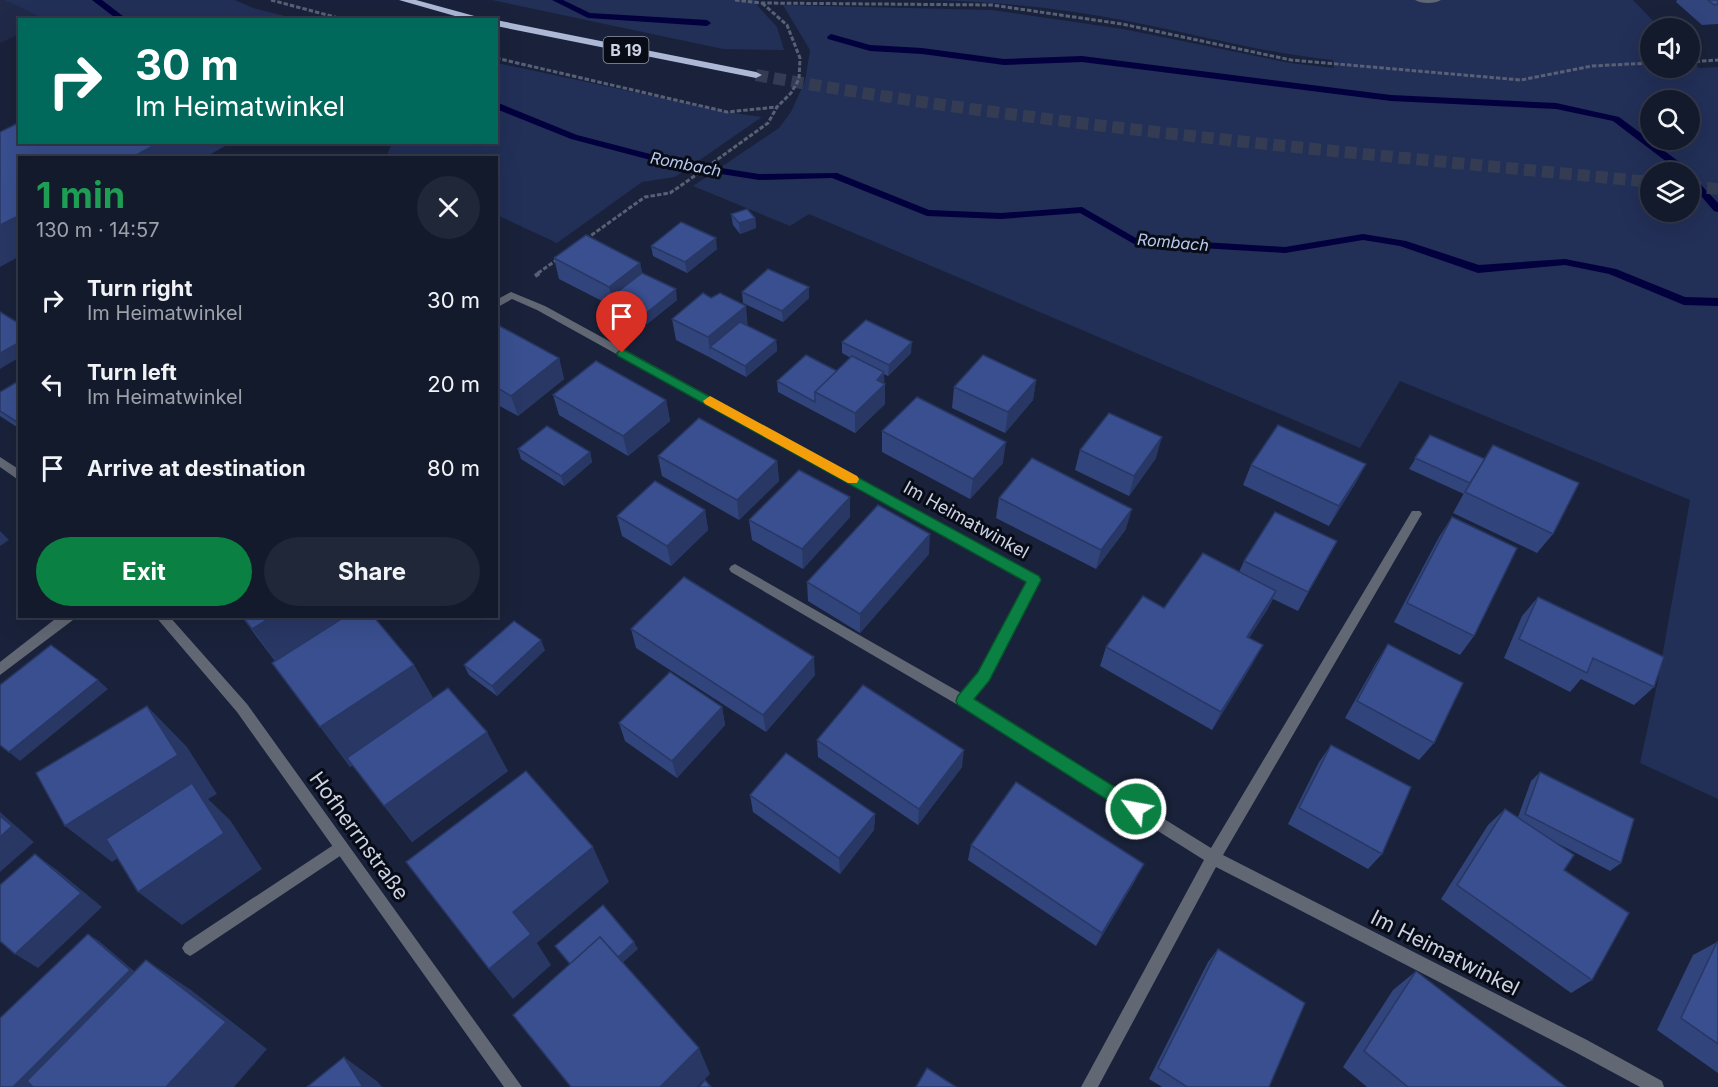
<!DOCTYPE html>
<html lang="en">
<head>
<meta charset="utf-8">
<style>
  body { margin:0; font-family:Inter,sans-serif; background:#202738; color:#f1f3f6; height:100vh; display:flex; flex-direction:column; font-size:22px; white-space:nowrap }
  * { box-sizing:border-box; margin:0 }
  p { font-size:20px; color:#9da1a9 }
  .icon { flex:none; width:33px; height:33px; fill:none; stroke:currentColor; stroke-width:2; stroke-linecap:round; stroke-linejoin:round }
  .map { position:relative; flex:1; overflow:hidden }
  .side { position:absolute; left:18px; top:156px; width:480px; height:462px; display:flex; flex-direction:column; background:#131a2c; border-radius:0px; box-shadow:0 6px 24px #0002,0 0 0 2px #323848 }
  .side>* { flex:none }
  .guide { position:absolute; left:18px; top:18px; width:480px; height:126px; border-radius:0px; box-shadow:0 6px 24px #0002,0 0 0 2px #323848; background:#00695c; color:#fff; overflow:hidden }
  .controls { position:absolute; left:1640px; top:18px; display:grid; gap:12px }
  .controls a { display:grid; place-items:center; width:60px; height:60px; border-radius:50%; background:#131a2c; box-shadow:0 6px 24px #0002,0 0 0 2px #323848; font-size:30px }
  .pin { position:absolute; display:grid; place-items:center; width:51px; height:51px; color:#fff; margin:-62px -26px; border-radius:50% 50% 50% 0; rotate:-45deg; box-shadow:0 0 6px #0007 }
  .pin .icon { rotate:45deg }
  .me { position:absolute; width:66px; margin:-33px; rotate:302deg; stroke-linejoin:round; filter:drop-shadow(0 0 4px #0008) }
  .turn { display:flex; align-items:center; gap:21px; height:126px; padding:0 18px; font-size:27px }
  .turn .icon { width:78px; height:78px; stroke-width:2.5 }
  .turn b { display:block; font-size:42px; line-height:51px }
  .round { display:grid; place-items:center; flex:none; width:63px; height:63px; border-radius:32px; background:#202738 }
  .overview { display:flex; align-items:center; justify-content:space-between; height:102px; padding:0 18px }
  h1 { font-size:36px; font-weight:700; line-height:45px; color:#1e9e55 }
  .action { display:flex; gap:12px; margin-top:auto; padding:12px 18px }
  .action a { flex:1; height:69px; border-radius:36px; background:#0b8043; color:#fff; font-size:24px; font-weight:700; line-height:69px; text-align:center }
  .action a+a { background:#202738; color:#f1f3f6 }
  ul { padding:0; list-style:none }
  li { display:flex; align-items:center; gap:18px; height:84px; padding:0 18px }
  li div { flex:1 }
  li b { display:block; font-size:22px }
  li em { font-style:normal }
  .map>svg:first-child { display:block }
  .built { fill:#202947 }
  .green { fill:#222f57; fill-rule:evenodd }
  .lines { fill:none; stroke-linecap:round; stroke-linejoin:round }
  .stream { fill:#03013d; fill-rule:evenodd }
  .trunk-tunnel { stroke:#343c53; stroke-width:12; stroke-dasharray:12 6; stroke-linecap:butt }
  .path-far1 { stroke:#586076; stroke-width:3; stroke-dasharray:4.5 2; stroke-linecap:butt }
  .path { stroke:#586076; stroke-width:4; stroke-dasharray:5 3; stroke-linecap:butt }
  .service { fill:#616773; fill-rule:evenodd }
  .minor { fill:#616773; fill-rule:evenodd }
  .tertiary { fill:#616773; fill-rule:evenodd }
  .trunk { fill:#acb8d6; fill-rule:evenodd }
  .wall { fill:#31447b }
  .shaded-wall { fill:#283764 }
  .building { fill:#394f8f; stroke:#283764; stroke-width:1.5 }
  .route { fill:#0b8043; stroke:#07532c; stroke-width:1.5 }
  .slow { fill:#f59e0b }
  .labels { text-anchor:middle; stroke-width:6; stroke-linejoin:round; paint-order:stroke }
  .shield { fill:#080c16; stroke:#9197a6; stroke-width:1.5 }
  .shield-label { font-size:16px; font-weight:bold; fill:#ccd2e3 }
  .far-water-label { font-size:16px; font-style:italic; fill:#bacaef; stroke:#080c16 }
  .street-label { font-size:18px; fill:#ccd2e3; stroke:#080c16 }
  .near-street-label { font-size:21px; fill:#ccd2e3; stroke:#080c16 }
</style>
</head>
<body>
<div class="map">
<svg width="1718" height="1087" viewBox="0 0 1718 1087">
  <rect width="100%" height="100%" fill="#19223a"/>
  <polygon class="built" points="0,0 4,0 44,19 20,20 19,34 0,43"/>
  <g class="green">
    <polygon points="4,0 235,0 253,8 297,19 44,19"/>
    <polygon points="492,0 758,0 756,4 777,27 784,50 723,49"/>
    <path d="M926 0H1633L1660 28H1650V68H1689V58L1699 68 1718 67V799L1640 763 1658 680 1690 500 1400 381 1360 448 809 214 790 226 693 186 779 128 791 112 805 81 810 50 783 5 992 10 1123 29 1290 63 1334 68 1333 60C1262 53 1192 33 1122 20 1057 8 992 1 926 0ZM1650 100H1689V140H1650ZM1650 172H1689V212H1650Z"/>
    <polygon points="497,63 727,112 762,117 675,177 642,182 557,243 497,215 496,158 386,157 392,143 496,142"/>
  </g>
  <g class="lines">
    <g class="stream">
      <polygon points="92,0 102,0 128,20 118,20"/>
      <polygon points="552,0 563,0 590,13 707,20 711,23 707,26 588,18"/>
      <polygon points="831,34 870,45 922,48 1004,59 1082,56 1391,95 1556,103 1619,117 1690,170 1690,173 1718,203 1718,212 1714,211 1689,182 1689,172 1680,172 1613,121 1556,109 1391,101 1082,62 1004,65 922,54 870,51 828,39 827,37"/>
      <polygon points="496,102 577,135 677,161 759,174 837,173 929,210 1001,213 1082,207 1136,238 1285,247 1363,234 1406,241 1479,265 1565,259 1616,269 1685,297 1718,298 1718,306 1684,305 1609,274 1565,265 1478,273 1400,246 1363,240 1285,253 1134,244 1080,213 1001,219 927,216 832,178 759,180 677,167 571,139 496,109"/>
    </g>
    <g class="trunk-tunnel">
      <path d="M756 75C1052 128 1351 152 1650 182"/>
      <polyline points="1689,186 1718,189"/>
    </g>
    <g class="path-far1">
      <polyline points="271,0 346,20"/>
      <polyline points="735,0 762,3 992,5 1122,24 1291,60 1521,80 1592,66 1650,63"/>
      <polyline points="496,58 727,112 777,107"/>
      <polyline points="1689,62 1718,60"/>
      <polyline points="586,239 645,197 670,193 686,182 768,123 777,107 791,93 799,79 800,58 787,25 762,3"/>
      <polyline points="538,273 558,259"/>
    </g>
    <polyline class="path" points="535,276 541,272"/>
    <g class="service">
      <polygon points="735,564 968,697 970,701 968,705 963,707 958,705 731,572 729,569 731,566"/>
      <polygon points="341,840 346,842 348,847 346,852 195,953 190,956 185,953 182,948 185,943"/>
    </g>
    <g class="minor">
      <path d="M1415 0H1441C1435 4 1421 4 1415 0Z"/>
      <polygon points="511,292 545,306 1038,576 1040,580 989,680 972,700 1211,848 1412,511 1420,511 1422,514 1420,517 1223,855 1587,1040 1662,1081 1664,1087 1640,1087 1575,1052 1216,867 1098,1087 1081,1087 1204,860 958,705 956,701 958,697 979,672 1027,582 537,310 512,299 496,308 496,300"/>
      <polygon points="59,616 75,616 73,620 0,675 0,662"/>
    </g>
    <g class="tertiary">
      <polygon points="0,457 20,470 20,481 0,467"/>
      <polygon points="155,616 169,616 247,704 522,1087 504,1087 237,712"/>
    </g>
    <g class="trunk">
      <polygon points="399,0 416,0 489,20 469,20"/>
      <polygon points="496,20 756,72 762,75 756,78 496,26"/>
    </g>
  </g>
  <g class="wall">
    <polygon points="1677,0 1718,0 1718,24 1702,25 1676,2"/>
    <polygon points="731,214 755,218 756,228 740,234 733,225"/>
    <polygon points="651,246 717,249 687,273 653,256"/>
    <polygon points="554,258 640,263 642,273 677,300 647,324 559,279"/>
    <polygon points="809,287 809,298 783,322 743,303 742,292"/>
    <polygon points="711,298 748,326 776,340 777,351 746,377 711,358 676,340 672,319"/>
    <polygon points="496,324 559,358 564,379 518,416 496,404"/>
    <polygon points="842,342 911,353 888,376 884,374 885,404 855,433 778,392 777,381 837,371 851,358 842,353"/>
    <polygon points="20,380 20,429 0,416 0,392"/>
    <polygon points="1036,380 1033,400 1005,433 952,408 954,387"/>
    <polygon points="553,395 666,400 670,421 628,456 559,415"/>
    <polygon points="882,431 1003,463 970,499 882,452"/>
    <polygon points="1430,435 1484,459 1493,445 1553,534 1537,553 1453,513 1464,493 1464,494 1409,469"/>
    <polygon points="518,449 590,452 592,462 564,486 521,459"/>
    <polygon points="1080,450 1156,458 1129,496 1075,470"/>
    <polygon points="658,456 777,461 779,481 739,520 662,476"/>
    <polygon points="1366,464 1355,484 1329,526 1243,485 1251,465"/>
    <polygon points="850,497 850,517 803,569 752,540 749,520"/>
    <polygon points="999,498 1126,529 1096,569 996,518"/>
    <polygon points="705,510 708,530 671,566 622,536 617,516"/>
    <polygon points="1452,517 1474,636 1460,655 1394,622 1439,537"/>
    <polygon points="1337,541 1298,611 1273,599 1267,610 1249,638 1253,663 1212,730 1100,666 1106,647 1164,608 1239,572 1244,561"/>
    <polygon points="929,554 860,633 808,601 807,582"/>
    <polygon points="1538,597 1654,687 1634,705 1581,679 1570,692 1504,658 1522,616"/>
    <polygon points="241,616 414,665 433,699 508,771 412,842 353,765 350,767 275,661"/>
    <polygon points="631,629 815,675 766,732 636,648"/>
    <polygon points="1388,644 1434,743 1419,760 1345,718 1376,663"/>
    <polygon points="545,650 497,696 469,675 464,665"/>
    <polygon points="722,707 725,725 677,778 625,741 619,723"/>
    <polygon points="817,740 962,767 918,825 818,757"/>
    <polygon points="1331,745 1382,854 1368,869 1288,824 1319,762"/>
    <polygon points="1540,772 1621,863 1610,871 1557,843 1592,980 1571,993 1441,899 1488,825 1505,809 1518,817 1531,781"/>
    <polygon points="750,795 875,814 874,830 840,874 753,812"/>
    <polygon points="971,845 1136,879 1096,946 968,860"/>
    <polygon points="1717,942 1718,942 1718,1073 1657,1030 1693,955"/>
    <polygon points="1218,949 1269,1087 1162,1087 1149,1079 1208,962"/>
    <polygon points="1416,971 1566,1087 1367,1087 1343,1067 1393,990"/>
  </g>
  <g class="shaded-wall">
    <polygon points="160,142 223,142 225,146 204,158 131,158"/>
    <polygon points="20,215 20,256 0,267 0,225"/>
    <polygon points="755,218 756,228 740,234 739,223"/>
    <polygon points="716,238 717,249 687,273 685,262"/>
    <polygon points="640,263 644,283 611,297 614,307 609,287"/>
    <polygon points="809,287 809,298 783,322 782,311"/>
    <polygon points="676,289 677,300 647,324 645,314"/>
    <polygon points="746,306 748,327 710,347 711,358 708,337"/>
    <polygon points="776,340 777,351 746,377 745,366"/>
    <polygon points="20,342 20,357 0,369 0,353"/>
    <polygon points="912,342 911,353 888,376 889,365"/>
    <polygon points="559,358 564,379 518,416 511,396"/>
    <polygon points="884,372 884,385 885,384 885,404 855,433 855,413 877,380"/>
    <polygon points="1036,380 1033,400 1005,433 1008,412"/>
    <polygon points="666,400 670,421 628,456 623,436"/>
    <polygon points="1162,437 1156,458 1129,496 1134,476"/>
    <polygon points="1006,442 1003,463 970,499 973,479"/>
    <polygon points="590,452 592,462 564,486 561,476"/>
    <polygon points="777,461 779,481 739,520 737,500"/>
    <polygon points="1366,464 1355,484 1329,526 1339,506"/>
    <polygon points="850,497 850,517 803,569 802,549"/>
    <polygon points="1132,509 1126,529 1096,569 1101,550"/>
    <polygon points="705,510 708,530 671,566 667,546"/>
    <polygon points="0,531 9,540 0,546"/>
    <polygon points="930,534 929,554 860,633 860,614"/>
    <polygon points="1337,541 1326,561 1298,611 1308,592"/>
    <polygon points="1276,591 1267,610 1238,655 1247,637"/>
    <polygon points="273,616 358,616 284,672 252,629"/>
    <polygon points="541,640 545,650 497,696 492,686"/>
    <polygon points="1263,645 1253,663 1212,730 1221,712"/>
    <polygon points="814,657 815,675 766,732 763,715"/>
    <polygon points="414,665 438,706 350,767 320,727"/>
    <polygon points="98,680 108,689 20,761 9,752"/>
    <polygon points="147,706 187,747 217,794 208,799 230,820 262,869 182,925 138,892 204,802 112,862 65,826"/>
    <polygon points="722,707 725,725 677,778 672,761"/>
    <polygon points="487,732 508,771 412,842 384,806"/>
    <polygon points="964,750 962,767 918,825 919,809"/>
    <polygon points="0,812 34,842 0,872"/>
    <polygon points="875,814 874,830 840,874 839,858"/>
    <polygon points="593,847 609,882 537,943 551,965 513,999 489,969 513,912"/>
    <polygon points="35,854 57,870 102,907 38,968 15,954"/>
    <polygon points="1144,864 1136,879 1096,946 1102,933"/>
    <polygon points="88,934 99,941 141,977 31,1087 13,1087"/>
    <polygon points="634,942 638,949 590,992 586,985"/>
    <polygon points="146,960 191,990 267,1049 234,1087 166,1087"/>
    <polygon points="699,1048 710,1074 697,1087 660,1087"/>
    <polygon points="344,1057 378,1082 382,1087 363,1087"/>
  </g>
  <g class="building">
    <polygon points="1708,0 1718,0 1718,4 1714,5"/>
    <polygon points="20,122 20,142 160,142 131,158 20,158 20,215 0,225 0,132"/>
    <polygon points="747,209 755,218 739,223 731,214"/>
    <polygon points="681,222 716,238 685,262 651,246"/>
    <polygon points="586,235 640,263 609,287 554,258"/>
    <polygon points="768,269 809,287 782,311 742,292"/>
    <polygon points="642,273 676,289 645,314 611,297"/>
    <polygon points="703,293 711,298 720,293 746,306 708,337 672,319"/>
    <polygon points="0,312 20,324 20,342 0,353"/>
    <polygon points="866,320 912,342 889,365 842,342"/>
    <polygon points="740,322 776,340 745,366 710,347"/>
    <polygon points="496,324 559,358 511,396 496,387"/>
    <polygon points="806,355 837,371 815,392 815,402 777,381"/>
    <polygon points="983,355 1036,380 1008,412 954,387"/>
    <polygon points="852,356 884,372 877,380 885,384 855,413 815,392"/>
    <polygon points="596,361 666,400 623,436 553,395"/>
    <polygon points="20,380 20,424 0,411 0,392"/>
    <polygon points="917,397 1006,442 973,479 882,431"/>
    <polygon points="1109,413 1162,437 1134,476 1080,450"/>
    <polygon points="699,418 777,461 737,500 658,456"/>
    <polygon points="1278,425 1366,464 1339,506 1251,465"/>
    <polygon points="547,426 590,452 561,476 518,449"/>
    <polygon points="1430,435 1485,459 1470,483 1415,458"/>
    <polygon points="1493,445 1579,483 1553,534 1465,492"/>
    <polygon points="1032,458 1132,509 1101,550 999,498"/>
    <polygon points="799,470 850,497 802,549 749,520"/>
    <polygon points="655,481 705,510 667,546 617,516"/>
    <polygon points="878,505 930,534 860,614 807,582"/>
    <polygon points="1275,512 1337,541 1308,592 1244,561"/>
    <polygon points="1452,517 1517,548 1474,636 1407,603"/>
    <polygon points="1203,553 1276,591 1247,637 1263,645 1221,712 1106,647 1143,596 1164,608"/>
    <polygon points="684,577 814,657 763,715 631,629"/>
    <polygon points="1538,597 1664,657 1654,687 1593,658 1587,673 1519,639"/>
    <polygon points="242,616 273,616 252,629"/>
    <polygon points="346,616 373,616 414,665 320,727 272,663"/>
    <polygon points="514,621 541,640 492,686 464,665"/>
    <polygon points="1388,644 1463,683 1434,743 1357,701"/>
    <polygon points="51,645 98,680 9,752 0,745 0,685"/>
    <polygon points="670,672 722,707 672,761 619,723"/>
    <polygon points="863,685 964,750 919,809 817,740"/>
    <polygon points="448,688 487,732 384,806 347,758"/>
    <polygon points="147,706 178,755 65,826 36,773"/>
    <polygon points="1331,745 1411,787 1382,854 1299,808"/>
    <polygon points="786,753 875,814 839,858 750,795"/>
    <polygon points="526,771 593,847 513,912 531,934 489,969 406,862"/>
    <polygon points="1540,772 1634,819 1621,863 1525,814"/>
    <polygon points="1016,782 1144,864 1102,933 971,845"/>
    <polygon points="192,783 224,833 138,892 106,839"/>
    <polygon points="1505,809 1574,855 1564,870 1629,913 1592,980 1457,885"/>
    <polygon points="0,816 12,826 0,837"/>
    <polygon points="35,854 81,893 15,954 0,941 0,885"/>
    <polygon points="603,905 634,942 618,957 600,937 570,964 555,946"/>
    <polygon points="88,934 130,970 13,1087 0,1087 0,1018"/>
    <polygon points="600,937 699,1048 660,1087 571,1087 513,1015"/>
    <polygon points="1717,942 1718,942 1718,1044 1681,1018"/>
    <polygon points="1218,949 1305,1003 1269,1087 1187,1087 1158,1068"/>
    <polygon points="146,960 226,1022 166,1087 33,1087 27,1081"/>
    <polygon points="1416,971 1566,1087 1408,1087 1364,1051"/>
    <polygon points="344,1057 363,1087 307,1087"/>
    <polygon points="927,1068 956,1087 916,1087"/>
    <polygon points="705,1080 711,1087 699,1087"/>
  </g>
  <polygon class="route" points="622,349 1039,576 1041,580 989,681 974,699 1142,804 1144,809 1142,815 1136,817 1131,815 958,705 956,701 958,696 978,672 1026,582 618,356 617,353"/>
  <polygon class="slow" points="710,396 857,476 859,479 857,483 848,483 705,404 703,401"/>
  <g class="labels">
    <rect class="shield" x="603.5" y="37" width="45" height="26" rx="4.5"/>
    <g class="shield-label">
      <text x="626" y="56">B 19</text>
    </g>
    <g class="far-water-label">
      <text transform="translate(686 164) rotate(11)" y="6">Rombach</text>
      <text transform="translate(1173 242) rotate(5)" y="6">Rombach</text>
    </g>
    <g class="street-label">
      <text transform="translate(966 520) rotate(29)" y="6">Im Heimatwinkel</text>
    </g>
    <g class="near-street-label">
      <text transform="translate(359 836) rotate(54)" y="7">Hofherrnstraße</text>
      <text transform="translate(1445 953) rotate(27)" y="7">Im Heimatwinkel</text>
    </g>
  </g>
</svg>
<div class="controls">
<a><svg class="icon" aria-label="sound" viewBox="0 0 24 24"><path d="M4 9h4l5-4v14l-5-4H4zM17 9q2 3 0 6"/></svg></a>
<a><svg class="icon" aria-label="search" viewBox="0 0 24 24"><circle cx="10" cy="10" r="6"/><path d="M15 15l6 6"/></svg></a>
<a><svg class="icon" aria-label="layers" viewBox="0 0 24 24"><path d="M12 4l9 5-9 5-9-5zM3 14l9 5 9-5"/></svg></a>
</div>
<div class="pin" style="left:622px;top:353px;background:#d93025"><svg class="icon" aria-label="arrive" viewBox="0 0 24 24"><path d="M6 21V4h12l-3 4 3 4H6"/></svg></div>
<svg class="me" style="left:1136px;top:809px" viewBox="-20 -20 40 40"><circle r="17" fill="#0b8043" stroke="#fff" stroke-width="3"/><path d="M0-11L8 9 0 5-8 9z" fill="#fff"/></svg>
<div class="guide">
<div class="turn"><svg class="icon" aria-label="right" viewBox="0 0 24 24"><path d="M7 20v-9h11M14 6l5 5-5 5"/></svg><div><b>30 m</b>Im Heimatwinkel</div></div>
</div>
<section class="side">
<div class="overview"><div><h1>1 min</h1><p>130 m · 14:57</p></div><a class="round"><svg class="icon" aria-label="close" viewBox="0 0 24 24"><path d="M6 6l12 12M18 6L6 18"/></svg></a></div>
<ul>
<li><svg class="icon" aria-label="right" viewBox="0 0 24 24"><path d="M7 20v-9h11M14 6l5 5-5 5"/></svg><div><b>Turn right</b><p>Im Heimatwinkel</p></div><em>30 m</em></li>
<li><svg class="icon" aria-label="left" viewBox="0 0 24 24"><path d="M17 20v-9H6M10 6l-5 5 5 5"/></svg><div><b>Turn left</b><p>Im Heimatwinkel</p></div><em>20 m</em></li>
<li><svg class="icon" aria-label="arrive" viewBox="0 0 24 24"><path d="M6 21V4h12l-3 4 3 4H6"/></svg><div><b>Arrive at destination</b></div><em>80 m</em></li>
</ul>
<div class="action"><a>Exit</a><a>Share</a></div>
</section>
</div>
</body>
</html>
